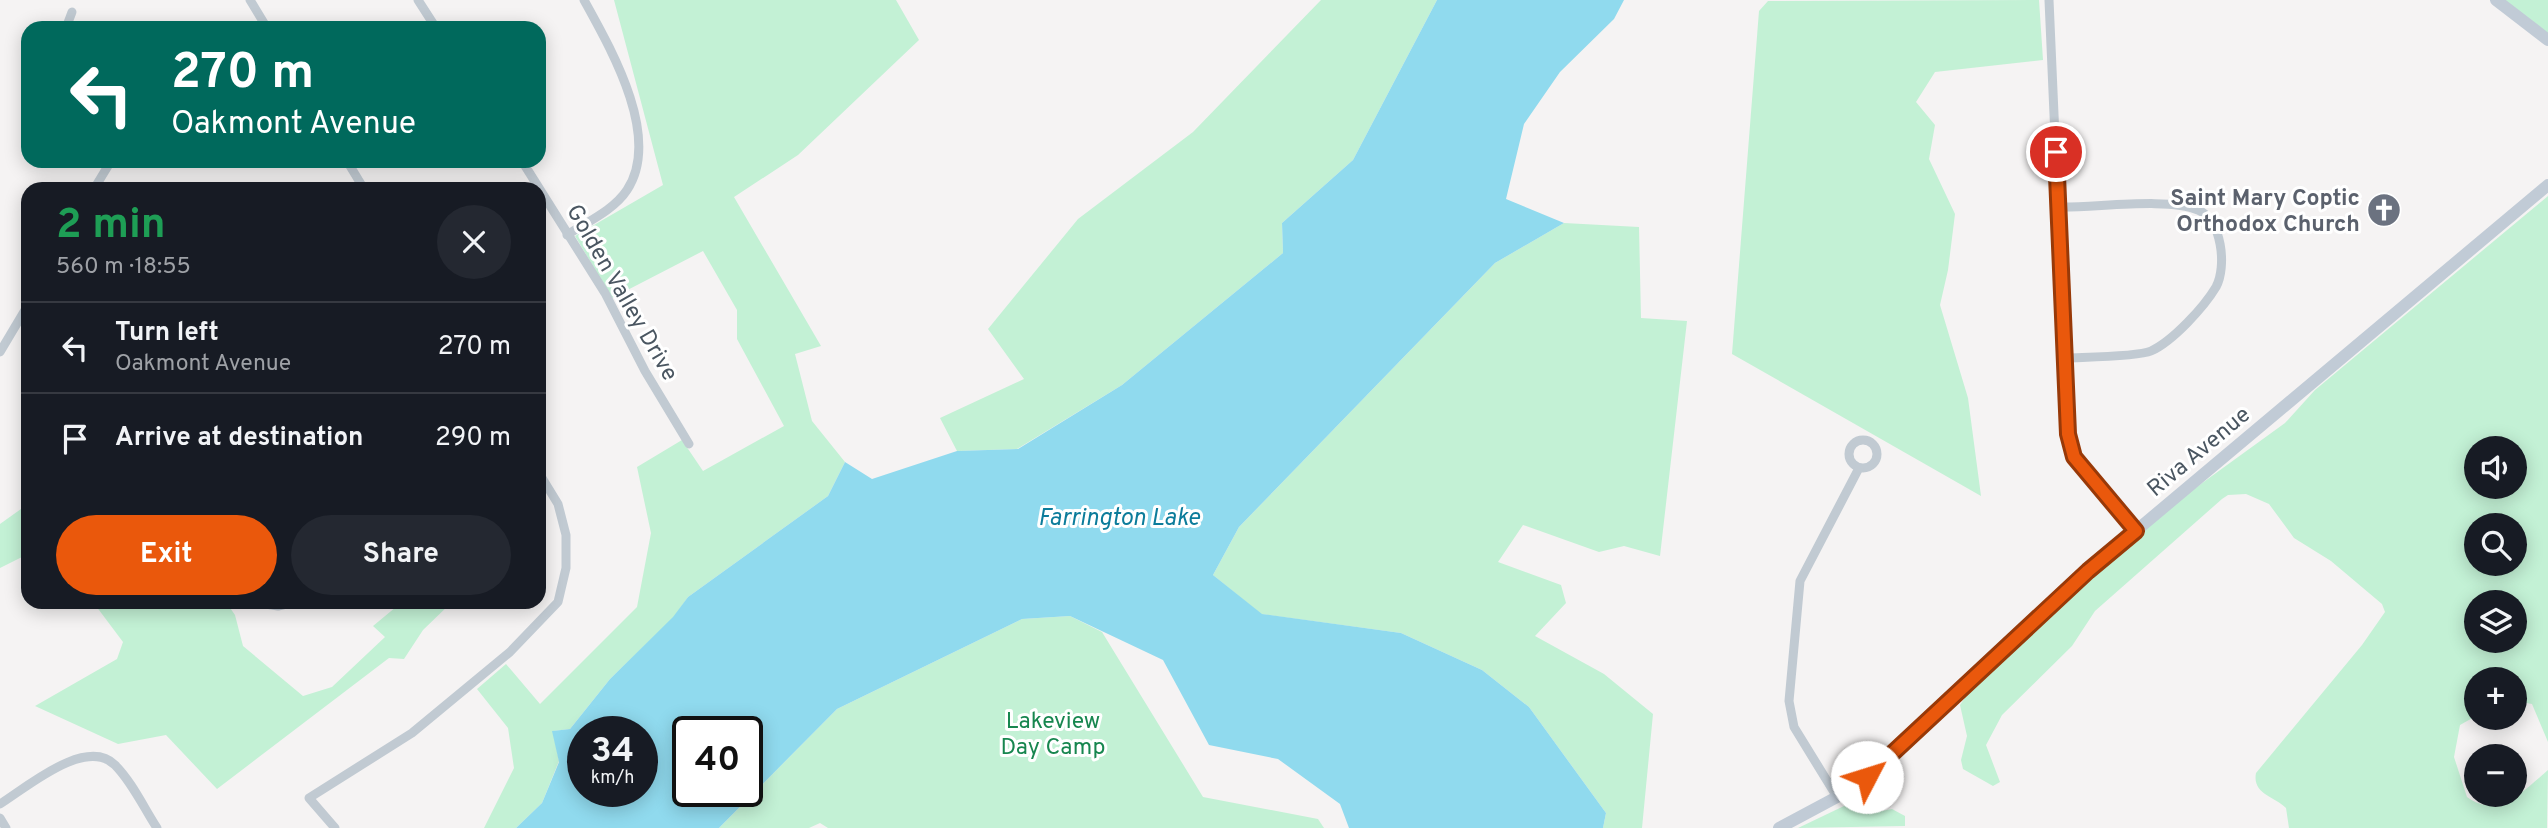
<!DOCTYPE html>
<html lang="en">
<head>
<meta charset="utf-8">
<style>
  body { margin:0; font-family:Overpass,sans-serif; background:#242831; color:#f1f3f6; height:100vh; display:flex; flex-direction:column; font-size:26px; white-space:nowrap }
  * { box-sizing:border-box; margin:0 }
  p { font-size:23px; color:#9ea1a6 }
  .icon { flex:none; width:38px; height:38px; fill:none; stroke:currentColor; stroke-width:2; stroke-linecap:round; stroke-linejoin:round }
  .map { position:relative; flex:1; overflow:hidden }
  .side { position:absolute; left:21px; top:182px; width:525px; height:427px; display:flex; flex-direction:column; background:#171b24; border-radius:21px; box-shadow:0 4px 18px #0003 }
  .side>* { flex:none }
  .top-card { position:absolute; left:21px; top:21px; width:525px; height:147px; border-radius:21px; box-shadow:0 4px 18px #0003; background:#00695c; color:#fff; overflow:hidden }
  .tools { position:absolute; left:2464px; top:436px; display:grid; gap:14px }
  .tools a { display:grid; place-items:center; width:63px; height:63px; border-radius:50%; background:#171b24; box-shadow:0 4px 18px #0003; font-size:35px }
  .speed { position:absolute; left:567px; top:716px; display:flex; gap:14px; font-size:35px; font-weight:700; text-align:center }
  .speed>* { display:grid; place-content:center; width:91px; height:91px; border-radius:50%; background:#171b24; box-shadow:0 4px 18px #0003; line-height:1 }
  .speed small { font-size:18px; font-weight:400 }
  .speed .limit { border:4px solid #111; border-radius:10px; background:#fff; color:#111 }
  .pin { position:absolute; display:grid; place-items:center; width:60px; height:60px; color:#fff; margin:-30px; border:4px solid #fff; border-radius:50%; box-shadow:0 2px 7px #0007 }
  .me { position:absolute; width:77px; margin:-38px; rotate:50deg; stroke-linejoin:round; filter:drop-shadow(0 0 5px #0008) }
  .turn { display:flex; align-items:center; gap:24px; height:147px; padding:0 35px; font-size:32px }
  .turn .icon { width:91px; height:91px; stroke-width:2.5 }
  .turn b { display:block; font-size:49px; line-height:60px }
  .round { display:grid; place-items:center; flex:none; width:74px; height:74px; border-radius:37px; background:#242831 }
  .overview { display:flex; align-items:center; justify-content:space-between; height:119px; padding:0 35px }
  h1 { font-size:42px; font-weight:700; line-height:52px; color:#1e9e55 }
  .action { display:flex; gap:14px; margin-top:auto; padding:14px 35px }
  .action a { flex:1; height:80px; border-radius:42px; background:#ea580c; color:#fff; font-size:28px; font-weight:700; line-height:80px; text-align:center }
  .action a+a { background:#242831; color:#f1f3f6 }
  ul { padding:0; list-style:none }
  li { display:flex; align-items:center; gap:21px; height:91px; padding:0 35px; border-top:2px solid #363941 }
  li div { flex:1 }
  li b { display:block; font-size:26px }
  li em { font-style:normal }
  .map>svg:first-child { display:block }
  .green { fill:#c3f1d5; fill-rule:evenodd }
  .water { fill:#90daee; fill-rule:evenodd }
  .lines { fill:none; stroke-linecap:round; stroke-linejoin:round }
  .street { stroke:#c1cad2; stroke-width:9 }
  .secondary { stroke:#c1cbd6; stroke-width:12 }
  .route-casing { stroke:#983908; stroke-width:18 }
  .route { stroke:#ea580c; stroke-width:12 }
  .labels { text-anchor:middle; stroke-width:6; stroke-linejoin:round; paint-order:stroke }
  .worship-label { font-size:23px; font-weight:bold; fill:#5b616d; stroke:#fff; text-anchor:end }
  .street-label { font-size:23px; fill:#4a5661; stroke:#fff }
  .park-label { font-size:23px; fill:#17864f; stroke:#fff }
  .water-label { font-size:24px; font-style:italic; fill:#0c7c9b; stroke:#fff }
</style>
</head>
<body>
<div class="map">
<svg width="2548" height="828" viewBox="0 0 2548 828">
  <rect width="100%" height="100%" fill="#f5f3f3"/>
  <g class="green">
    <polygon points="614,0 896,0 919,40 798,155 734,197 821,346 795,354 812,421 845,462 828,496 688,597 674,617 610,679 570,729 553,731 559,761 542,803 516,828 484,828 514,768 508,728 477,689 506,664 540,704 637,607 651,533 637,467 682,440 703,471 784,426 737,339 737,310 703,251 612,298 575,236 663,185"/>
    <polygon points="1321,0 1437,0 1353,160 1282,223 1283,253 1122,385 1017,449 957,451 940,418 1024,379 988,329 1078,219 1193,132"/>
    <polygon points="2039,0 2043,60 1935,72 1916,102 1935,125 1929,159 1955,214 1948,270 1940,305 1968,398 1981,496 1732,354 1759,11 1768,1"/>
    <polygon points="2499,0 2548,0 2548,35"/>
    <path d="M2548 196V742L2532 704 2515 701V679H2476V716L2460 725 2454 757 2467 797C2498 820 2524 790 2548 770L2547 828H2289L2286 808C2274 796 2252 794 2256 773L2362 645 2385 612 2382 604 2331 561 2294 538 2269 504 2246 494 2228 495 2222 499 2095 611 2072 646 2002 715 1986 745 2000 782 1993 786 1963 769 1961 760 1967 736 1960 705 1974 684 2001 662 2047 613 2176 502 2285 423 2315 390ZM2476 448H2515V486H2476ZM2476 525H2515V564H2476ZM2476 602H2515V640H2476Z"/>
    <polygon points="1564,223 1639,227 1641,318 1687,321 1660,556 1624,546 1599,552 1523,525 1498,562 1561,585 1566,603 1535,636 1604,674 1653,714 1642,828 1603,828 1606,813 1529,707 1482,670 1401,633 1261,614 1213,575 1239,527 1495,263"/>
    <polygon points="28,504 28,564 22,557 0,568 0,524"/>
    <polygon points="93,602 226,602 235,615 243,646 303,696 332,687 385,637 373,626 402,602 452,602 423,630 404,659 389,658 217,789 166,735 118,744 35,706 117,659 123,642"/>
    <polygon points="1070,616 1102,632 1203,797 1318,819 1324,828 828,828 820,823 809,828 719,828 837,709 1022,619"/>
    <polygon points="1844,806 1876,812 1892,809 1905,816 1905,826 1798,828"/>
  </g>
  <path class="water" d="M1437 0H1624L1614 19 1560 72 1524 124 1506 199 1564 223 1495 263 1239 527 1213 575 1262 614 1401 633 1482 670 1529 707 1606 813 1603 828H1349L1340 804 1278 759 1209 745 1163 660 1070 616 1022 619 837 709 719 828H516L542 803 559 762 552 731 570 729 610 679 673 617 688 597 828 496 845 462 872 479 957 451 1018 449 1122 385 1283 253 1282 223 1353 160ZM583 732H642V791H583ZM688 732H747V791H688Z"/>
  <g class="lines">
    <g class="street">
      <polyline points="250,0 267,28"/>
      <polyline points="418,0 436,28"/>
      <polyline points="2049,0 2068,434 2074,457 2136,531"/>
      <polyline points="66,28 72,12"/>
      <polyline points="347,161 364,189"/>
      <polyline points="522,161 605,293 645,371 689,444"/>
      <polyline points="94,189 111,161"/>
      <path d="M2059 207C2095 208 2168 197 2198 210 2222 219 2227 267 2216 287 2204 307 2173 341 2151 351 2137 357 2085 357 2066 358"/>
      <path d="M567 235C587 222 614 210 627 190 662 137 611 49 584 0"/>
      <polyline points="0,352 28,305"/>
      <circle cx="1863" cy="454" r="14"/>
      <polyline points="253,602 278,606 295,602"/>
      <polyline points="1837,797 1794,727 1789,701 1800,581 1859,468"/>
      <path d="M0 804C26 788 86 736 115 765 132 782 144 808 157 828"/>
      <polyline points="0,818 6,828"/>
      <polyline points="335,828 309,798 412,733 510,652 558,602 566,568 566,535 558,504 539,473"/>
    </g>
    <g class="secondary">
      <polyline points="2496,0 2548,40"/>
      <polyline points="1779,828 1837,797 1893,755 2088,571 2548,185"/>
    </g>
  </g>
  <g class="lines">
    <g class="route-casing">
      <polyline id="route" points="1867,777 2088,571 2136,531 2074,457 2068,434 2056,152"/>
    </g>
    <use href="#route" class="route"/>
  </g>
  <defs>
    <g id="church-disc" transform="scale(1.75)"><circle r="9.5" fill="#6b7280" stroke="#fff"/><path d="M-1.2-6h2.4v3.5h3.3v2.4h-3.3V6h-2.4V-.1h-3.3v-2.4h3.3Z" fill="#fff"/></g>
  </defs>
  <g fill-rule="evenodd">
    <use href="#church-disc" x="2384" y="210"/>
  </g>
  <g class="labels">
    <g class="worship-label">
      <text x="2360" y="205">Saint Mary Coptic<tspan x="2360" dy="26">Orthodox Church</tspan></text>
    </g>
    <g class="street-label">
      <text transform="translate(623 292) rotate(60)" y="8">Golden Valley Drive</text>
      <text transform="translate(2198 451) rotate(-40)" y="8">Riva Avenue</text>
    </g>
    <g class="park-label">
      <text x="1053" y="728">Lakeview<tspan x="1053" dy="26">Day Camp</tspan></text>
    </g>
    <g class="water-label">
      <text x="1119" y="525">Farrington Lake</text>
    </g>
  </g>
</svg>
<div class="tools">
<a><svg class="icon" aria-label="sound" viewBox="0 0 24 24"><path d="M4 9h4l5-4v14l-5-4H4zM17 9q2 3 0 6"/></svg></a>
<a><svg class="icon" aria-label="search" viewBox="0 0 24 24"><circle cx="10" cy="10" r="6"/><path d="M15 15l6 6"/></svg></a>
<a><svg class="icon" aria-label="layers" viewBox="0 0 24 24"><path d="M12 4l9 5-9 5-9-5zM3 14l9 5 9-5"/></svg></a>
<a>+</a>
<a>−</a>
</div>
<div class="speed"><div>34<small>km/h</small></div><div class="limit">40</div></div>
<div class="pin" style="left:2056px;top:152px;background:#d93025"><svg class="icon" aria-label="arrive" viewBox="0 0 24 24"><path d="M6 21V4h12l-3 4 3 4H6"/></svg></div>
<svg class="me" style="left:1867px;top:777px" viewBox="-20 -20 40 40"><circle r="19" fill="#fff"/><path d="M0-13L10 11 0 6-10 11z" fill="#ea580c"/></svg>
<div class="top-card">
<div class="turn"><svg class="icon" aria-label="left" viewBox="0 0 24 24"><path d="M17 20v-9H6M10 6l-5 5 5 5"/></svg><div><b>270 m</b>Oakmont Avenue</div></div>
</div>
<section class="side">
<div class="overview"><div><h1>2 min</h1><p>560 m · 18:55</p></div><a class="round"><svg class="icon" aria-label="close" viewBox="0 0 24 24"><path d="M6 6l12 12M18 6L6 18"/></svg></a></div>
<ul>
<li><svg class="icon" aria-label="left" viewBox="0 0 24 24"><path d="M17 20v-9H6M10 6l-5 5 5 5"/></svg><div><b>Turn left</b><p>Oakmont Avenue</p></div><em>270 m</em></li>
<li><svg class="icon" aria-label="arrive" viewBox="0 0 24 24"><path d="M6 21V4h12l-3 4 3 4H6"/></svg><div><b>Arrive at destination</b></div><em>290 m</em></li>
</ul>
<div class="action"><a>Exit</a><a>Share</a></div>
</section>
</div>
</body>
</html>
